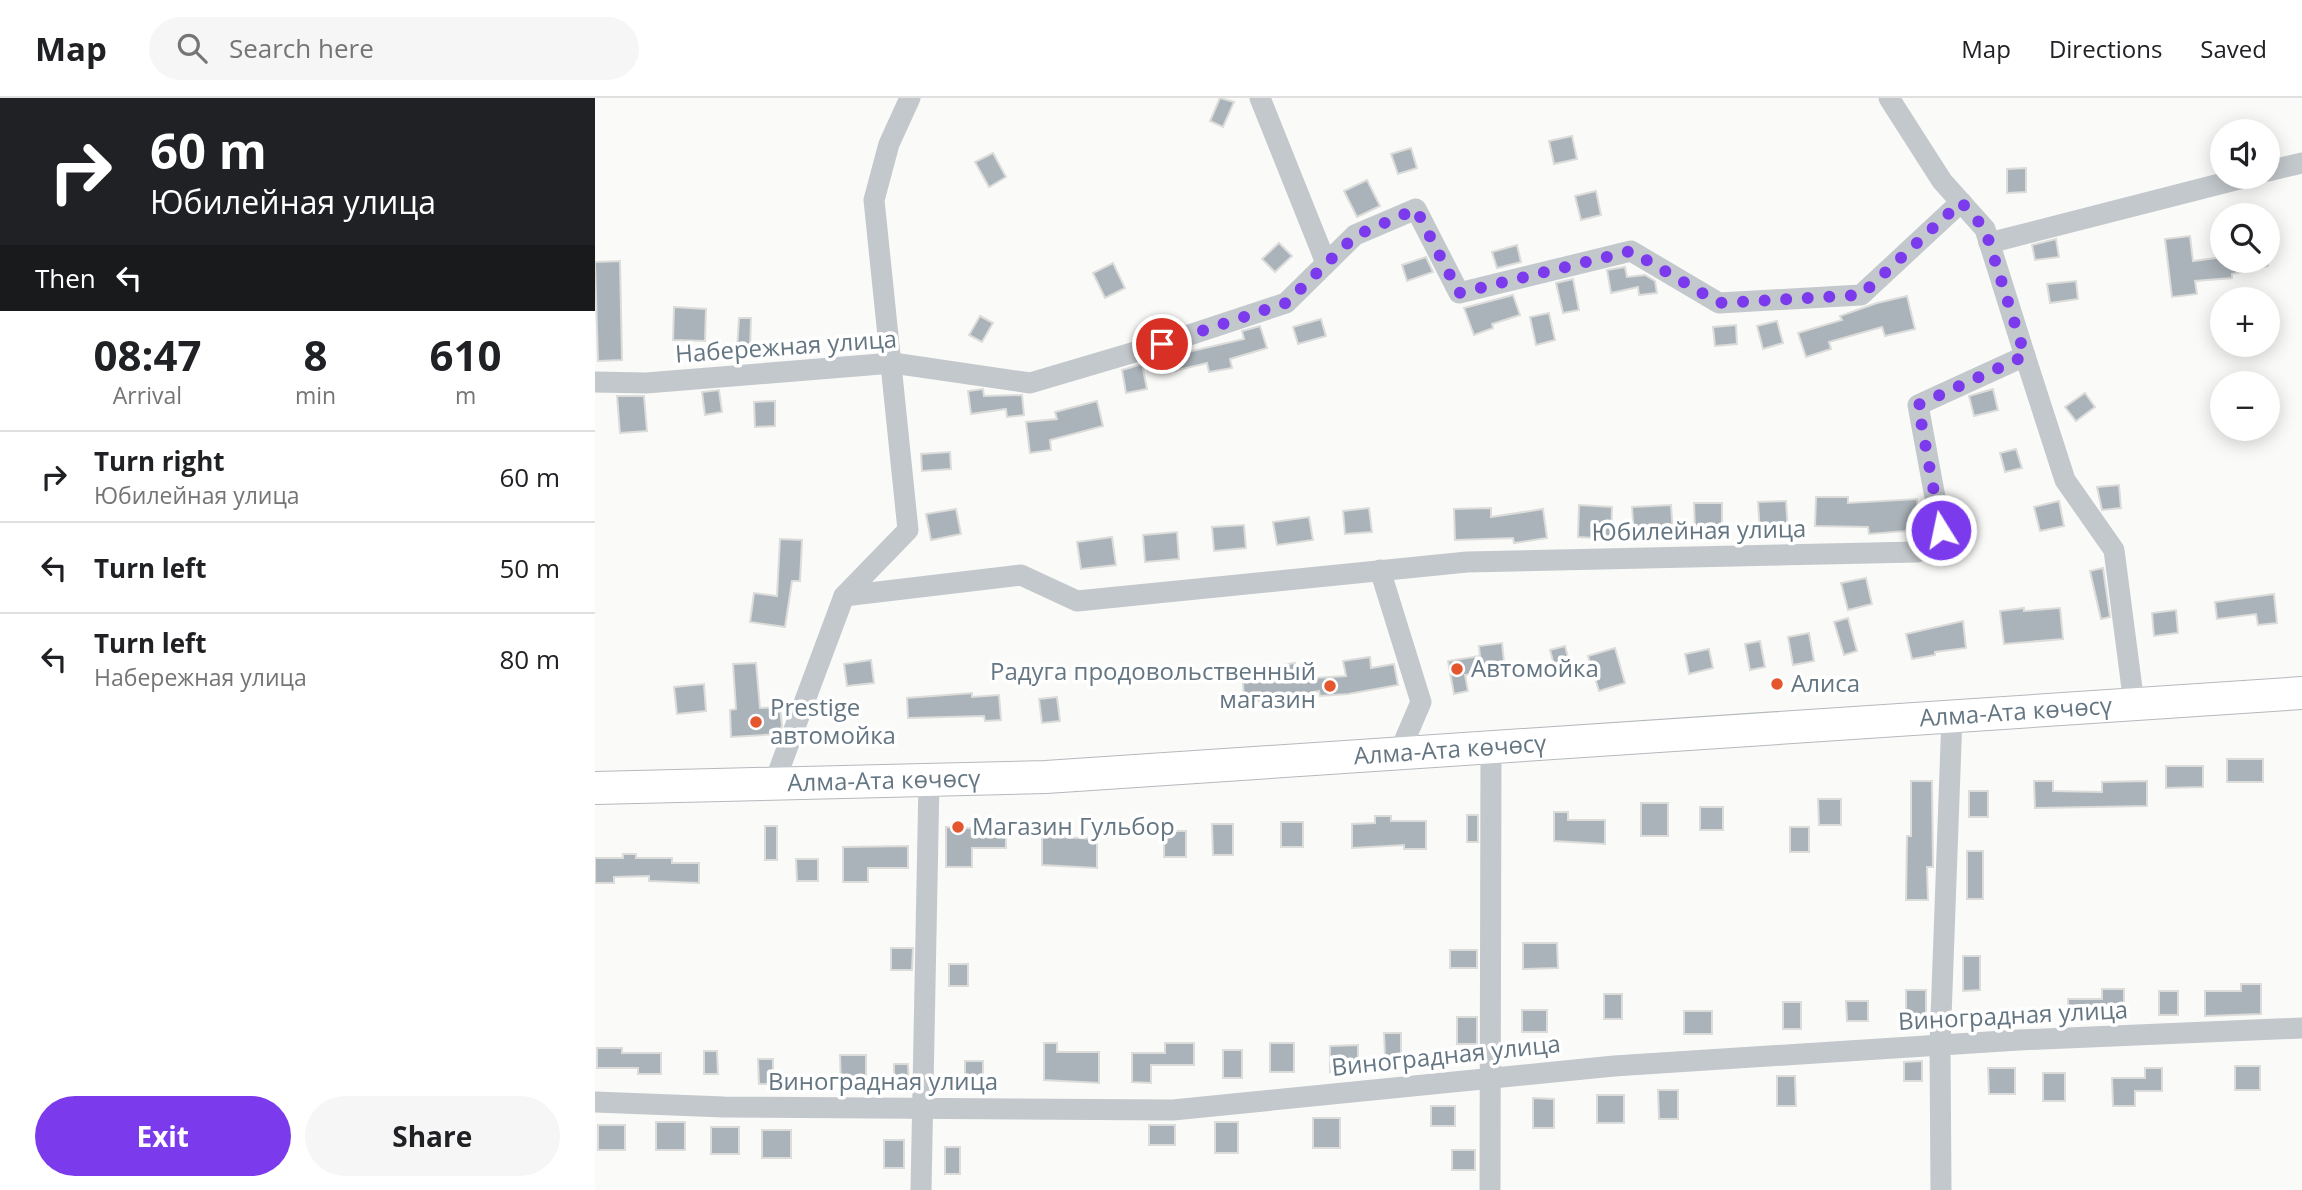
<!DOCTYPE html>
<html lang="en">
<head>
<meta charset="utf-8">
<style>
  body { margin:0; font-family:"Open Sans",sans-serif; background:#f6f6f6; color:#202124; height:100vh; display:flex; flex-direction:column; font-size:26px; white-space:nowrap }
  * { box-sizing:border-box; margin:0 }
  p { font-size:23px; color:#757577 }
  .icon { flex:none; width:38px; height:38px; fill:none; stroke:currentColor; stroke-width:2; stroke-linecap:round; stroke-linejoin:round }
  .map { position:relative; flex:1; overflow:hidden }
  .side { display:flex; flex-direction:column; background:#fff; width:595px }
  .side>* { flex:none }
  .banner { background:#202124; color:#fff; overflow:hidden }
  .buttons { position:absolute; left:1615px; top:21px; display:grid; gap:14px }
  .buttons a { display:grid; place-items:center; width:70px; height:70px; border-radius:50%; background:#fff; box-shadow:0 4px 18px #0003; font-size:35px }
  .pin { position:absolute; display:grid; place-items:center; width:60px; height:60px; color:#fff; margin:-30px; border:4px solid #fff; border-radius:50%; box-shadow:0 2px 7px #0007 }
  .me { position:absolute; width:77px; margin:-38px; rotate:350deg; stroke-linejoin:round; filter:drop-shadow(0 0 5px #0008) }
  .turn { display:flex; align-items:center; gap:24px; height:147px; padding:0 35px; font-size:32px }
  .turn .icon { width:91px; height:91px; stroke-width:2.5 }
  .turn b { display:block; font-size:49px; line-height:60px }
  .then { display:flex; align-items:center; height:66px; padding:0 35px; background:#0003; gap:14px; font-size:26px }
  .eta { display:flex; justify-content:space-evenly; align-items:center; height:119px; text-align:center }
  .eta b { font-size:42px; font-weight:700; line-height:49px }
  .button { display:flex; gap:14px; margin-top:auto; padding:14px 35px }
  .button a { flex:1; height:80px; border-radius:42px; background:#7c3aed; color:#fff; font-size:28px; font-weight:700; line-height:80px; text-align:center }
  .button a+a { background:#f6f6f6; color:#202124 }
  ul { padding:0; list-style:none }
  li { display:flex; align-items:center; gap:21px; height:91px; padding:0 35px; border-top:2px solid #e0e0e0 }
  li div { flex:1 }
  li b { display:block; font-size:26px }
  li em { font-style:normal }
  header { display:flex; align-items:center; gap:42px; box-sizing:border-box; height:98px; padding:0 35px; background:#fff; border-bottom:2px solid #e0e0e0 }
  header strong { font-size:33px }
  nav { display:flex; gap:38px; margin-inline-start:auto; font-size:24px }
  .search { width:490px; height:63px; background:#f6f6f6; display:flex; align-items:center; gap:18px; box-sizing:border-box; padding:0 24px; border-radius:38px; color:#757577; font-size:26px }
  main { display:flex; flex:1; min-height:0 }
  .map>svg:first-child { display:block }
  .building { fill:#aab3b9; stroke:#dcdcda; stroke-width:2 }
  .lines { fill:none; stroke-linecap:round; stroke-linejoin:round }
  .highway-casing { stroke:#b4b9bd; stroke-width:34 }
  .minor { stroke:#c3c8cc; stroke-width:21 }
  .highway { stroke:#fff; stroke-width:32 }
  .route { stroke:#7c3aed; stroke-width:12; stroke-dasharray:0 21.6 }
  .poi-dot { fill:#e4572e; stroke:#fff; stroke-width:2.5 }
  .labels { text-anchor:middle; stroke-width:7; stroke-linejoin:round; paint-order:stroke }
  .street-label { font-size:24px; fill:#657683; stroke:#fff }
  .poi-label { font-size:24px; fill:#657683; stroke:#fff; text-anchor:start }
</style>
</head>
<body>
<header>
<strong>Map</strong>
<div class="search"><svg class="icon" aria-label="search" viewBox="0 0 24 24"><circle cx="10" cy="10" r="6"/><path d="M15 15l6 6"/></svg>Search here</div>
<nav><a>Map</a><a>Directions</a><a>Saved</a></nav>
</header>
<main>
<section class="side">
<div class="banner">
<div class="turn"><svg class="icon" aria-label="right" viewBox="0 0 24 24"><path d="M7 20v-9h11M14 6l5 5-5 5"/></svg><div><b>60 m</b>Юбилейная улица</div></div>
<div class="then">Then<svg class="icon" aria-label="left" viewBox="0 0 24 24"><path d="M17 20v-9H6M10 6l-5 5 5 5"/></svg></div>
</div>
<div class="eta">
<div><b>08:47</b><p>Arrival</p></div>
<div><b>8</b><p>min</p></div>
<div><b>610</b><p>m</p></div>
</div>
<ul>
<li><svg class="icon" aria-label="right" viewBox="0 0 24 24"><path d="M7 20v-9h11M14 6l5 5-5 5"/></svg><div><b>Turn right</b><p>Юбилейная улица</p></div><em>60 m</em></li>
<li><svg class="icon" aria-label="left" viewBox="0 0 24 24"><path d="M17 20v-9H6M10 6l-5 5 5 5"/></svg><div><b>Turn left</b></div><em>50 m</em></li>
<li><svg class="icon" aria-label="left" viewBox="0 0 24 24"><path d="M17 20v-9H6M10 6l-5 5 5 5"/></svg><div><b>Turn left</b><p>Набережная улица</p></div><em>80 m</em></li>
</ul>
<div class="button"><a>Exit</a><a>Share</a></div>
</section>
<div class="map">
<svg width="1707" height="1092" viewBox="0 0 1707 1092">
  <rect width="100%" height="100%" fill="#fafaf8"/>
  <g class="building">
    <polygon points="625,0 639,4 628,29 615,23"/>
    <polygon points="977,38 982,61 959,66 954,43"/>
    <polygon points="816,50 822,70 803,76 796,56"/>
    <polygon points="398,55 411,79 394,89 380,64"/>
    <polygon points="1431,70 1431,94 1412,95 1412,71"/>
    <polygon points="772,82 785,108 762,119 749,93"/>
    <polygon points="1001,93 1006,117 986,122 980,98"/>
    <polygon points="1595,138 1598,163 1628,159 1628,163 1672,163 1673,168 1637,176 1637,180 1600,183 1602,196 1577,199 1570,141"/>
    <polygon points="1461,141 1464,159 1440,162 1437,147"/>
    <polygon points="684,145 697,158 680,174 667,161"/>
    <polygon points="922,147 926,164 902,170 897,154"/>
    <polygon points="831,159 838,174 812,183 807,167"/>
    <polygon points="25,163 27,262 3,263 0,164"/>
    <polygon points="518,165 530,190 510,200 498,175"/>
    <polygon points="1030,169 1032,179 1050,177 1060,183 1062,195 1044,197 1043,189 1016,195 1012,172"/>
    <polygon points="978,181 984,212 968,215 961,185"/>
    <polygon points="1481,183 1483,201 1455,205 1452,186"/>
    <polygon points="918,197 925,217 897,226 898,230 879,237 869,210"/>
    <polygon points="1312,198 1320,231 1290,238 1287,229 1234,244 1236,251 1211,259 1203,235 1247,222 1245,218 1282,205"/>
    <polygon points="79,209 111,211 110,243 78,242"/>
    <polygon points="954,215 960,242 941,247 935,219"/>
    <polygon points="385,218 398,225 387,244 374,237"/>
    <polygon points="144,220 156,220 155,253 142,252"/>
    <polygon points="726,221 731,238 703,246 698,229"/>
    <polygon points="1182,223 1188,245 1168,251 1162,228"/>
    <polygon points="1141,227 1142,246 1120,248 1118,229"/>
    <polygon points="665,228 672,250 635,261 637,270 614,274 612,265 571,275 567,260 649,241 647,233"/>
    <polygon points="547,266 552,291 531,295 527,272"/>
    <polygon points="388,291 389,298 427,297 429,317 412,319 411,311 376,316 373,293"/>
    <polygon points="1398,291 1403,312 1379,318 1374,298"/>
    <polygon points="124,292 127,314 110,317 107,294"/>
    <polygon points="1490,295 1500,309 1481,323 1470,309"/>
    <polygon points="22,298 49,298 52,333 25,335"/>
    <polygon points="180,303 180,328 160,329 159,304"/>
    <polygon points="502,303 508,328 455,342 456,352 435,355 431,324 462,321 460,314"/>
    <polygon points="1421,351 1427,370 1410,374 1405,355"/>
    <polygon points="355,354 356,371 327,373 326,356"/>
    <polygon points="1524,387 1526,410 1507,412 1502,389"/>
    <polygon points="1221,399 1253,399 1253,405 1322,401 1324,432 1274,436 1273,429 1220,428"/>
    <polygon points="1191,403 1193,433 1165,435 1163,404"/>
    <polygon points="1464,403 1469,428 1445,433 1439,409"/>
    <polygon points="1099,405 1127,405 1127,433 1100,433"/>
    <polygon points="984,407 1017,409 1016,441 983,439"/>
    <polygon points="1076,407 1078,436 1039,438 1037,409"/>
    <polygon points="774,410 777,434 750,436 748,413"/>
    <polygon points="896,410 896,419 948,411 952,440 919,445 918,440 860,442 859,411"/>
    <polygon points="361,411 366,436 336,442 331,416"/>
    <polygon points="714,419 718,442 682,447 678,424"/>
    <polygon points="649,427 651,450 619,453 617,429"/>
    <polygon points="582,434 584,461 550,464 548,437"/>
    <polygon points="517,439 521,467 486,471 482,444"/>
    <polygon points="185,441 207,442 205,483 197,483 190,529 155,524 159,495 182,498"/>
    <polygon points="1508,470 1515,519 1506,521 1495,473"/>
    <polygon points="1271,480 1277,506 1253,512 1246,485"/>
    <polygon points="1679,496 1682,525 1663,527 1661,516 1622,521 1620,504"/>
    <polygon points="1429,510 1429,513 1465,510 1468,541 1409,546 1405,513"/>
    <polygon points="1581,512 1583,535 1559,538 1557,515"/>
    <polygon points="1253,520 1262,553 1249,557 1239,524"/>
    <polygon points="1368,523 1371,550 1340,554 1340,557 1317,561 1311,536"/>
    <polygon points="1214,535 1219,563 1198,567 1193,539"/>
    <polygon points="1165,543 1170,569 1155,572 1150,546"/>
    <polygon points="907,545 910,573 870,577 873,593 859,596 853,563 885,558 884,548"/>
    <polygon points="970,548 976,570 961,574 955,552"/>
    <polygon points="1020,550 1030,585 1004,593 993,558"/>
    <polygon points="1114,551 1118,570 1094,576 1090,556"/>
    <polygon points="775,559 776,570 799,566 803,587 753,596 725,598 724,593 673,604 649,604 648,584 690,583 687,567 700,565 703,581 751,578 748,563"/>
    <polygon points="276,562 279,585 252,588 249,566"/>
    <polygon points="161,565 165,610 185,609 187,628 183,636 136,639 135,612 141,611 138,566"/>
    <polygon points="109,586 111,613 82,616 79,589"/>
    <polygon points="377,595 377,599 404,597 406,622 390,623 389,618 313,620 312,600"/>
    <polygon points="462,599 465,623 447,625 444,601"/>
    <rect x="1632" y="661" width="36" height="23"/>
    <polygon points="1571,668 1608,668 1608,689 1571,690"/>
    <polygon points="1316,683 1337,683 1338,769 1332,769 1333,802 1311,802 1312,738 1316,738"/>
    <polygon points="1439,683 1458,683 1458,693 1507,694 1507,684 1552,683 1552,708 1440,710"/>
    <rect x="1374" y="693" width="19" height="26"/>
    <polygon points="1223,701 1246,701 1246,727 1224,727"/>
    <rect x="1046" y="705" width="27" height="33"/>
    <rect x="1105" y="709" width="23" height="23"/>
    <polygon points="959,714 973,714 973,722 1010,722 1010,746 959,743"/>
    <rect x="872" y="717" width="11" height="27"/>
    <polygon points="780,718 796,718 796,723 831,723 831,751 809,751 809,747 757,750 757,726 780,725"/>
    <rect x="686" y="724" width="22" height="25"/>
    <polygon points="617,726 638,726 638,757 618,757"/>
    <rect x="170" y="728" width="12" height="34"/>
    <polygon points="351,729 411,732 411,750 377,750 377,769 351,769"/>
    <rect x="1195" y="729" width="19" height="25"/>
    <rect x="569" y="733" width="22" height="26"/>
    <polygon points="447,738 502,741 502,770 447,767"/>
    <polygon points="313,748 313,770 273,770 273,784 248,784 248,749"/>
    <rect x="1372" y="753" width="16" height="48"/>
    <polygon points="28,756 41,756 41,760 77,760 77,765 104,765 104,785 54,783 54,778 19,779 19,785 0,785 0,760 28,760"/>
    <polygon points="201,761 223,761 223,783 202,783"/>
    <polygon points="928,845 962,845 963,870 928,871"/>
    <polygon points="296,850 318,850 317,872 296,872"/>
    <rect x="855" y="852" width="27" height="18"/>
    <polygon points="1368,858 1385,858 1385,892 1368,893"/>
    <rect x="354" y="866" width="19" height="22"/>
    <polygon points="1646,886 1666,886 1666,916 1610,918 1610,893 1646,893"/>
    <polygon points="1507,891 1529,891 1529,922 1473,923 1473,901 1507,901"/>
    <rect x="1311" y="892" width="20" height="28"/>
    <rect x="1564" y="893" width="19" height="24"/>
    <rect x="1009" y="896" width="18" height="25"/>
    <polygon points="1251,903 1273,903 1273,923 1252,923"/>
    <rect x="1188" y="904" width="18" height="27"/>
    <rect x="927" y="912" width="25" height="22"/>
    <rect x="1089" y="913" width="28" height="23"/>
    <rect x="862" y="919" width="20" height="27"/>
    <polygon points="789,935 806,935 806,959 790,959"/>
    <polygon points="449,945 462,945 462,954 504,954 504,985 449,982"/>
    <polygon points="570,945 599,945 599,967 556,967 556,985 537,984 537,955 570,955"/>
    <rect x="675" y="945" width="24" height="29"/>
    <polygon points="763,947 763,974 735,974 735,948"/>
    <polygon points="2,950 27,950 27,955 66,955 66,976 43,976 43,970 2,970"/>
    <rect x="628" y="952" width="19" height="28"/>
    <polygon points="109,953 122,953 123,976 109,976"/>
    <polygon points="245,957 271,957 271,988 246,988"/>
    <polygon points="163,961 178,961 178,986 164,986"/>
    <rect x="370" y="963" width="18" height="26"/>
    <polygon points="1327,963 1327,983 1309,983 1309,964"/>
    <polygon points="299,966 313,966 314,989 299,989"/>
    <rect x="1640" y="968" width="25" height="24"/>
    <polygon points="1393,970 1420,970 1420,996 1394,996"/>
    <polygon points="1550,970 1567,970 1567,993 1540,993 1540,1008 1518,1008 1517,980 1550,980"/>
    <rect x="1448" y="975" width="22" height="28"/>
    <polygon points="1182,978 1200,978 1201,1008 1182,1008"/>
    <polygon points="1063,992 1083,992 1083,1021 1064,1021"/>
    <rect x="1002" y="997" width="27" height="28"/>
    <polygon points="938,1000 959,1001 959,1030 938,1030"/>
    <rect x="836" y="1008" width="24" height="20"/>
    <rect x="718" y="1020" width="27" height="30"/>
    <rect x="61" y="1024" width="29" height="28"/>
    <rect x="620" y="1024" width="23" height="31"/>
    <rect x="3" y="1027" width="27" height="25"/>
    <rect x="554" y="1027" width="26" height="20"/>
    <rect x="116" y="1029" width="28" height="27"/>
    <rect x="167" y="1032" width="29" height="28"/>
    <rect x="289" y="1042" width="20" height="28"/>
    <rect x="350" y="1049" width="15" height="27"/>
    <rect x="857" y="1052" width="23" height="20"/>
  </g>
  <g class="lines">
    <g class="highway-casing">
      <g id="highway">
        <path id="s1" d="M0 690 451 679 1707 595"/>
      </g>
    </g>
    <g class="minor">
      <polyline points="665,0 731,165"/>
      <polyline points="1294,0 1347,83 1390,131 1430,258"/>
      <polyline points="1673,73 1707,65"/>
      <polyline points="1394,145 1652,79"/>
      <polyline points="0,284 51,285 298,265 435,285 567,246 691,205 760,137 821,111 864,195 1036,153 1124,205 1266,197 1366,104"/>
      <polyline points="785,472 826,604 805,653"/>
      <polyline points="249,498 426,477 482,503 872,464 1322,454 1346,432 1323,307 1430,258 1470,382 1519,452 1539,606"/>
      <polyline points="178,688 249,498 313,432 279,102 294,46 315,0"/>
      <polyline points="0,1004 129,1009 578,1012 1019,968 1424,942 1707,930"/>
      <polyline points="326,1092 334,683"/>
      <polyline points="895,1092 896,647"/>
      <polyline points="1346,1092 1345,947 1357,618"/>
    </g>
    <use href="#highway" class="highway"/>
  </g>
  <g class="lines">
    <polyline class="route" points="567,246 691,205 760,138 821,111 864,195 1036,153 1124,205 1266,197 1366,104 1390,131 1430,258 1323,307 1346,432"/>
  </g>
  <g class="poi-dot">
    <circle cx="862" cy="571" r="7"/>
    <circle cx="1182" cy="586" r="7"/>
    <circle cx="735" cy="588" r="7"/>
    <circle cx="161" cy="624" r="7"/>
    <circle cx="363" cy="729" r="7"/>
  </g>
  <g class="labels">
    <g class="street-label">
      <text transform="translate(191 249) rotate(-4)" y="8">Набережная улица</text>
      <text transform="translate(1104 433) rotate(-1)" y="8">Юбилейная улица</text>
      <text dy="8" stroke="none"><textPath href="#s1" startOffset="1423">Алма-Ата көчөсү</textPath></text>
      <text dy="8" stroke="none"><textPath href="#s1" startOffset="856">Алма-Ата көчөсү</textPath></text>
      <text dy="8" stroke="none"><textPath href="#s1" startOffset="289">Алма-Ата көчөсү</textPath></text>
      <text transform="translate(1418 918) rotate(-3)" y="8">Виноградная улица</text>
      <text transform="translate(851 958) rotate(-6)" y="8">Виноградная улица</text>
      <text x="288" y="992">Виноградная улица</text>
    </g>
    <g class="poi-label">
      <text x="876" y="579">Автомойка</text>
      <text x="721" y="582" text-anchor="end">Радуга продовольственный<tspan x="721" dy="28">магазин</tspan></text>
      <text x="1196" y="594">Алиса</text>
      <text x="175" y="618">Prestige<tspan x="175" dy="28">автомойка</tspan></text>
      <text x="377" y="737">Магазин Гульбор</text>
    </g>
  </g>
</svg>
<div class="buttons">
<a><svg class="icon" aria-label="sound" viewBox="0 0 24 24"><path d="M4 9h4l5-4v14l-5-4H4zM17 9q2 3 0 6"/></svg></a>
<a><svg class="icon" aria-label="search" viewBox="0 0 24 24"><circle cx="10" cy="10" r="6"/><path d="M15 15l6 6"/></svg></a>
<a>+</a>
<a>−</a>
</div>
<div class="pin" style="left:567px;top:246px;background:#d93025"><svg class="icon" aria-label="arrive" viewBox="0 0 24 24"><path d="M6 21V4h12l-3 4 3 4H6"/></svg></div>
<svg class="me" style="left:1346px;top:432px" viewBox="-20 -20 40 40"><circle r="17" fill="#7c3aed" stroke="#fff" stroke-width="3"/><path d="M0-11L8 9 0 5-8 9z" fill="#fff"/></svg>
</div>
</main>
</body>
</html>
